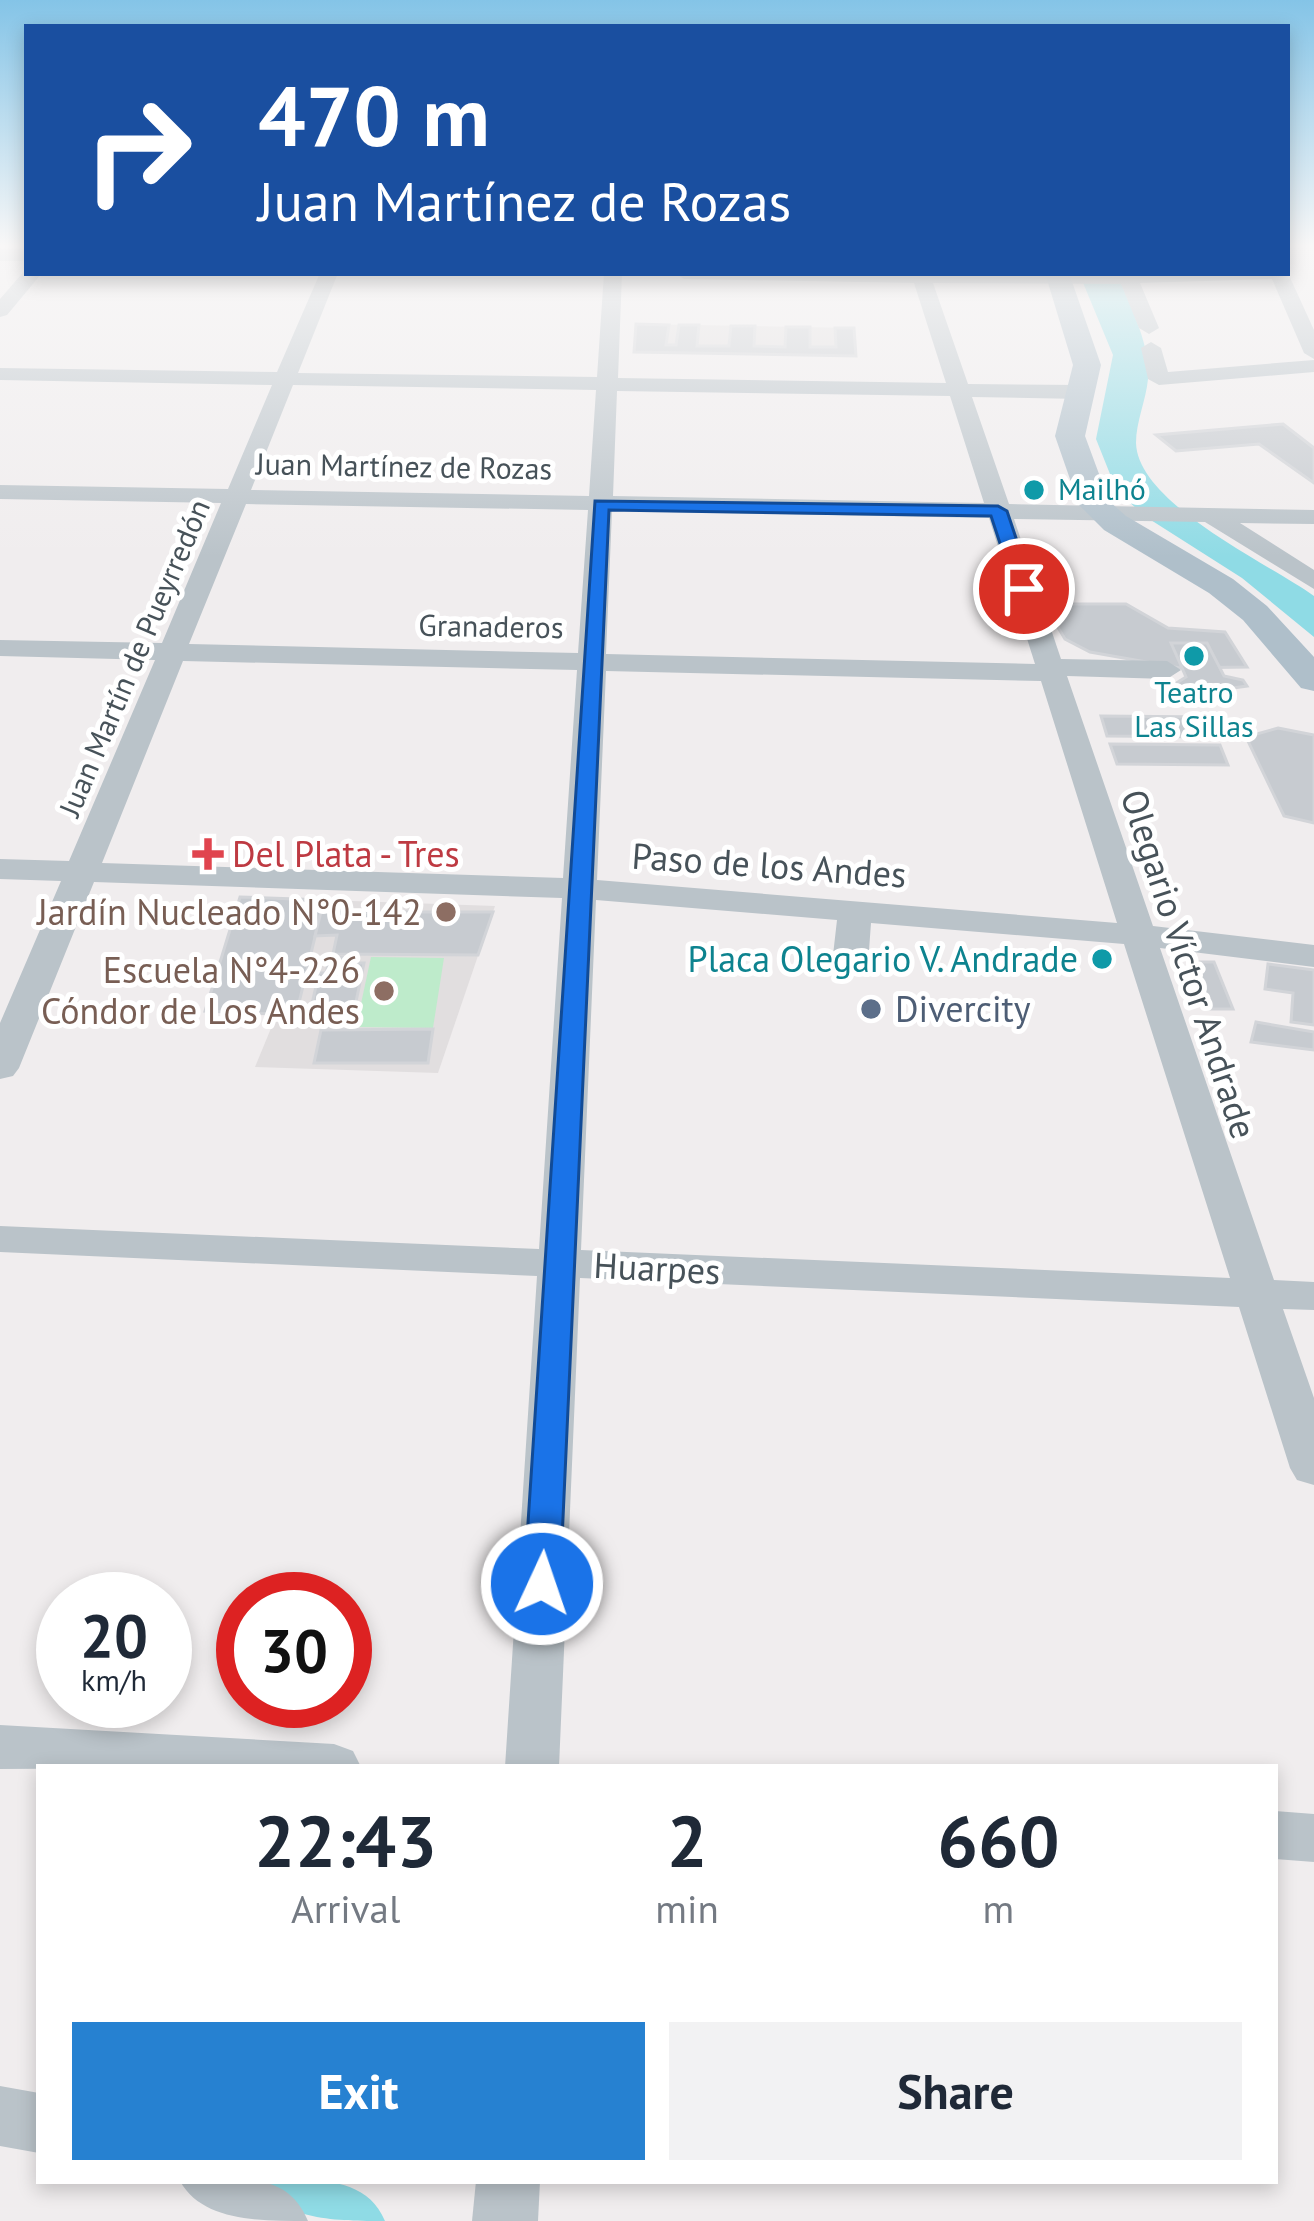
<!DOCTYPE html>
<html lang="en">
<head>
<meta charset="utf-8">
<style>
  body { margin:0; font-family:"PT Sans",sans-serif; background:#f2f2f3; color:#1f2937; height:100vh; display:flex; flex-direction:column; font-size:45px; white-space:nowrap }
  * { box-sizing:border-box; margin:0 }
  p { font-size:39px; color:#747a83 }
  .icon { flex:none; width:66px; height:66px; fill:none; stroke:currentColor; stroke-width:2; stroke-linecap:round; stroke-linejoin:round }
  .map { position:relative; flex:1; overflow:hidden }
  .side { position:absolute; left:36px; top:1764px; width:1242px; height:420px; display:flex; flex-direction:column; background:#fff; border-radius:0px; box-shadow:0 6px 18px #0003 }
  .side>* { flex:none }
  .banner { position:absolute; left:24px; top:24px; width:1266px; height:252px; border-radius:0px; box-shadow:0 6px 18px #0003; background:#1a4fa0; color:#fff; overflow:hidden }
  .speed { position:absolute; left:36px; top:1572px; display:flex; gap:24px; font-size:60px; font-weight:700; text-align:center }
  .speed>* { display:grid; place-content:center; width:156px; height:156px; border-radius:50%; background:#fff; box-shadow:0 6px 18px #0003; line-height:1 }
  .speed small { font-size:30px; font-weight:400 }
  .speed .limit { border:18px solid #d22; background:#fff; color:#111 }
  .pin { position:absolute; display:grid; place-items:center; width:102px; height:102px; color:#fff; margin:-51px; border:6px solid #fff; border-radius:50%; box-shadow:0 3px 12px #0007 }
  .me { position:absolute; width:132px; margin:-66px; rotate:3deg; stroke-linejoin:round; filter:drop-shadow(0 0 9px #0008) }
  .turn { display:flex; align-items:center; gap:42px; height:252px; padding:0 36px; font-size:54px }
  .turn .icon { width:156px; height:156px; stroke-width:2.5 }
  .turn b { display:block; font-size:84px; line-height:102px }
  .eta { display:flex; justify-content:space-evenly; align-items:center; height:204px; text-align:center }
  .eta b { font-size:72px; font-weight:600; line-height:84px }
  .cta { display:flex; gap:24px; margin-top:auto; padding:24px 36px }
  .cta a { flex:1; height:138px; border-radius:0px; background:#2681d1; color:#fff; font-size:48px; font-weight:600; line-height:138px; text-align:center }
  .cta a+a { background:#f2f2f3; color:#1f2937 }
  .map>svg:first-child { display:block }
  .education { fill:#e1dedf }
  .green { fill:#beebcb }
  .water { fill:#8fdbe5 }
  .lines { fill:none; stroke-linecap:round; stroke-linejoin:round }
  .canal { fill:#8fdbe5; fill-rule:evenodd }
  .building { fill:#c7cbd0; stroke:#d2d4d8; stroke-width:3 }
  .minor { fill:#bac3c9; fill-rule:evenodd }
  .major { fill:#afbfca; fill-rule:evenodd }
  .route { fill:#1a73e8; stroke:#114b97; stroke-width:3 }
  .culture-dot { fill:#0f9aa8; stroke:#fff; stroke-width:4.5 }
  .health-dot { fill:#e0444e; stroke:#fff; stroke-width:4.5 }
  .education-dot { fill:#8d6e63; stroke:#fff; stroke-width:4.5 }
  .service-dot { fill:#5c6f8a; stroke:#fff; stroke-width:4.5 }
  .labels { text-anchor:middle; stroke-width:10; stroke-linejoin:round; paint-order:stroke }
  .far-street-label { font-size:30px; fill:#475259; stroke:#fff }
  .far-culture-label { font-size:30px; fill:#0d838f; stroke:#fff; text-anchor:start }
  .health-label { font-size:36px; fill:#be3a42; stroke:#fff; text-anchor:start }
  .street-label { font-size:36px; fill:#475259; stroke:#fff }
  .education-label { font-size:36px; fill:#785e54; stroke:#fff; text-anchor:end }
  .culture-label { font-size:36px; fill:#0d838f; stroke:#fff; text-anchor:end }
  .service-label { font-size:36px; fill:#4e5e75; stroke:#fff; text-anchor:start }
</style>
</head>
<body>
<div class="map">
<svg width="1314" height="2221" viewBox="0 0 1314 2221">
  <rect width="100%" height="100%" fill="#f0edee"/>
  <g class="education">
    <polygon points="636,324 854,328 856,356 634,352"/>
    <polygon points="324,900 495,906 438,1073 255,1067"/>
  </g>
  <polygon class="green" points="371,957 444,958 433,1028 356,1027"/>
  <path class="water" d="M1079 273H1117C1129 305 1151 344 1148 379 1146 400 1136 422 1136 443 1138 504 1268 563 1314 596V637L1242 578 1143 515 1116 489 1096 439 1113 355Z"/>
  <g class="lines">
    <path class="canal" d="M259 2181C305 2181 364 2171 385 2221 339 2221 280 2221 259 2181Z"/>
  </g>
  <g class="building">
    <polygon points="636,324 669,325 666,345 676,345 679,325 699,325 697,346 729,346 731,326 755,326 754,346 785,347 786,327 810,327 810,347 836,347 835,328 854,328 856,356 634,352"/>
    <polygon points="1283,424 1314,448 1314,483 1259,444 1176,451 1156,435"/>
    <polygon points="1044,604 1126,604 1168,628 1225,632 1247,667 1180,668 1090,652 1065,639"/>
    <polygon points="1171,643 1207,643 1224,676 1243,680 1247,686 1226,689 1229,694 1194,694 1175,684 1186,677"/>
    <polygon points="1101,716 1208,717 1216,737 1107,736"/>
    <polygon points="1278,728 1314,735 1314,823 1284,816 1246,737"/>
    <polygon points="1110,744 1220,745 1228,765 1117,764"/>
    <polygon points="240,897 324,900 296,1015 205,1011"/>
    <polygon points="321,912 493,912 478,955 333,954 337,935 315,936"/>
    <polygon points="352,957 351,963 364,963 351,1026 307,1026 319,973 326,973 330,958"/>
    <polygon points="1190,962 1214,962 1233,1009 1208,1009"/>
    <polygon points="1268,964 1314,970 1314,1025 1291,1022 1293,993 1265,989"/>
    <polygon points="1256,1022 1314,1032 1314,1050 1251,1042"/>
    <polygon points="433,1029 428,1063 314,1063 321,1030"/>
  </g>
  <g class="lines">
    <g class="minor">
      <rect x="0" y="249" width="27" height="12"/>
      <polygon points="26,269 27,273 42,273 7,315 0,317 0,299"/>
      <path d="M1287 271 1314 330V359L1304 353 1272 279 1140 283 1159 328 1149 334 1139 328 1121 284 933 283 968 384 1081 385 1092 392 1081 399 972 397 1009 504 1314 510V524L1240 523 1314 570V589L1205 522 1014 519 1061 659 1167 661 1181 670 1167 679 1067 676 1153 926 1314 945V967L1160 948 1274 1280 1314 1282V1310L1283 1309 1314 1398V1485L1297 1480 1290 1468 1239 1307 580 1278 559 1767H505L537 1276 0 1252V1226L539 1249 562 898 94 882 19 1068 13 1076 0 1079V1023L61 881 0 879V859L69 861 155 660 0 656V640L162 643 221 503 0 499V485L228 489 272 385 0 380V368L277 372 320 273H338L298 373 597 377 604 273H622L618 378 946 383 914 283 684 279 675 273ZM293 385 596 390 589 496 251 490ZM617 391 950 396 984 503 613 496ZM246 504 588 510 578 653 189 644ZM612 511 989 518 1035 664 606 654ZM183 661 577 670 563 878 102 863ZM606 671 1041 681 1117 923 597 880ZM596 900 837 920 832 964 837 972H863L868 964 871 923 1124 944 1230 1278 581 1250Z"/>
      <polygon points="1151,342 1161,348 1168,372 1314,360 1314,372 1159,385 1148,379 1141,348"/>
      <polygon points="0,1725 334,1744 353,1751 361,1767 0,1769"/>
      <polygon points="1275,1811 1314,1814 1314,1862 1275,1859"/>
      <polygon points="0,2086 39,2093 39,2153 0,2146"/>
      <path d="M180 2181C231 2181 285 2166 308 2221 258 2221 202 2221 180 2181Z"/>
      <polygon points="476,2181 540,2181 538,2221 472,2221"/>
    </g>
    <polygon class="major" points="1045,273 1069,273 1101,365 1085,436 1109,501 1126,516 1233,579 1267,606 1314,657 1314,691 1301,688 1243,620 1209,593 1104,530 1079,505 1055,436 1073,365"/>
  </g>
  <linearGradient id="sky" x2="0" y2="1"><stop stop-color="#84c4e7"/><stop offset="0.44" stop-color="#f8f7f7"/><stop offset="1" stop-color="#f8f7f7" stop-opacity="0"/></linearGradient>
  <rect width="1314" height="557" fill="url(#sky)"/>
  <polygon class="route" points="595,501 998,506 1007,511 1033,589 1024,594 1015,589 991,516 609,510 560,1584 555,1593 542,1597 530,1593 524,1584"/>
  <g class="culture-dot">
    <circle cx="1034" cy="490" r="12"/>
    <circle cx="1194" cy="656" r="12"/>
    <circle cx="1102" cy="959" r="12"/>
  </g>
  <path class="health-dot" d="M202 836h12v12h12v12h-12v12h-12v-12h-12v-12h12z"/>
  <g class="education-dot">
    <circle cx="446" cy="912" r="12"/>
    <circle cx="384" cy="991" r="12"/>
  </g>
  <circle class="service-dot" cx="871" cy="1009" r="12"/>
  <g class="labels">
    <g class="far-street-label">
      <text transform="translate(404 467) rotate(1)" y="10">Juan Martínez de Rozas</text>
      <text transform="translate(491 627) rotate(1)" y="10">Granaderos</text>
      <text transform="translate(135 658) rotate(-67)" y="10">Juan Martín de Pueyrredón</text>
    </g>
    <g class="far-culture-label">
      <text x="1058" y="500">Mailhó</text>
      <text x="1194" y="703" text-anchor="middle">Teatro<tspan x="1194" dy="34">Las Sillas</tspan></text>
    </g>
    <g class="health-label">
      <text x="232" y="867">Del Plata - Tres</text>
    </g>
    <g class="street-label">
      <text transform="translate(769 865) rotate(4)" y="13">Paso de los Andes</text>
      <text transform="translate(1189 964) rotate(72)" y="13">Olegario Víctor Andrade</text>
      <text transform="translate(657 1268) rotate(3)" y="13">Huarpes</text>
    </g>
    <g class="education-label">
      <text x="422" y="925">Jardín Nucleado N°0-142</text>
      <text x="360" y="983">Escuela N°4-226<tspan x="360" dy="41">Cóndor de Los Andes</tspan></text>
    </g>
    <g class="culture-label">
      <text x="1078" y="972">Placa Olegario V. Andrade</text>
    </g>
    <g class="service-label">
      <text x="895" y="1022">Divercity</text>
    </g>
  </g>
</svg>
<div class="speed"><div>20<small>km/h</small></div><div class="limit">30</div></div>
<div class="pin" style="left:1024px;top:589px;background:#d93025"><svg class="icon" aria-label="arrive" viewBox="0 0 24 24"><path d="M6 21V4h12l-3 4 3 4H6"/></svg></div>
<svg class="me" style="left:542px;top:1584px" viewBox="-20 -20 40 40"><circle r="17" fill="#1a73e8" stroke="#fff" stroke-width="3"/><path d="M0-11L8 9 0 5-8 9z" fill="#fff"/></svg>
<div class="banner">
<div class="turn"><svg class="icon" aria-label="right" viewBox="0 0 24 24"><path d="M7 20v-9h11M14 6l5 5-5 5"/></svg><div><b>470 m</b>Juan Martínez de Rozas</div></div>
</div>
<section class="side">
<div class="eta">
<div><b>22:43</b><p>Arrival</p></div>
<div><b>2</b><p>min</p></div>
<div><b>660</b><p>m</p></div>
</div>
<div class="cta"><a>Exit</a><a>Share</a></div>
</section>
</div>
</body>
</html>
